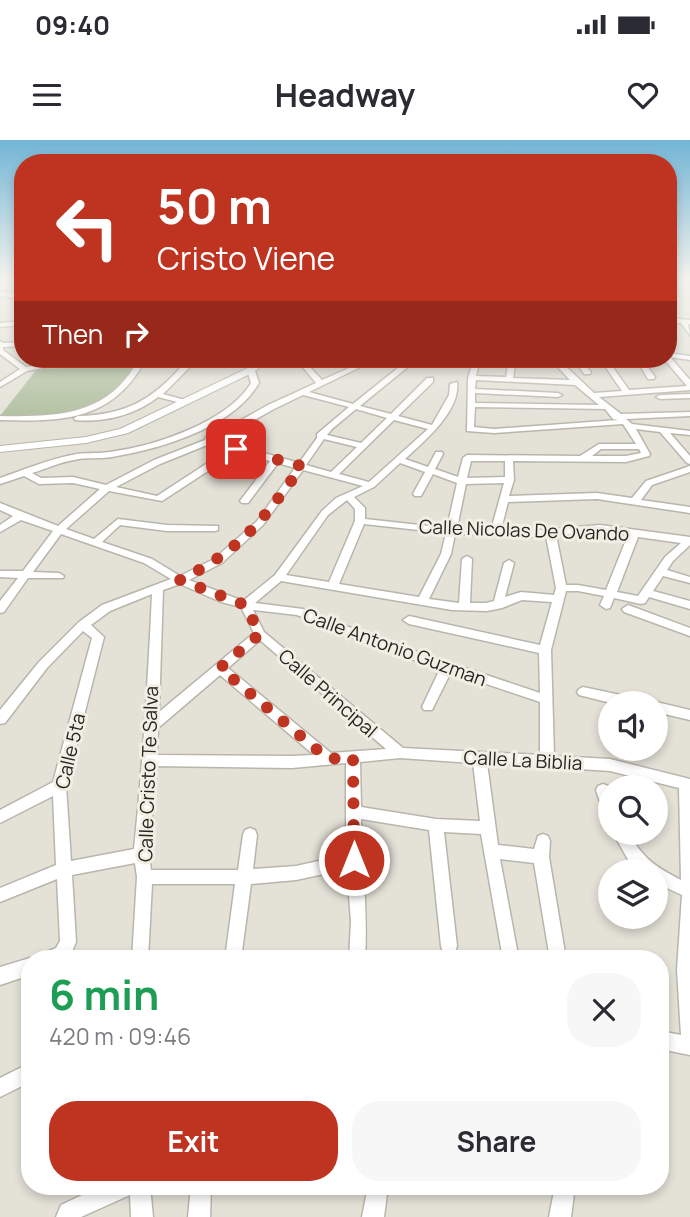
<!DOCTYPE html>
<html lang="en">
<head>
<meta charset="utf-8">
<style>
  body { margin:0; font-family:Manrope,sans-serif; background:#f7f7f7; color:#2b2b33; height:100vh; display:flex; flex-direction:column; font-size:26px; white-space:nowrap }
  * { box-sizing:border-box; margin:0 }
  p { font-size:23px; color:#7c7c81 }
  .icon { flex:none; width:38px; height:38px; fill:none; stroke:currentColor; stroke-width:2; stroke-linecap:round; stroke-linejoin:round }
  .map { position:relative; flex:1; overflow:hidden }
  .side { position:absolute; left:21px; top:810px; width:648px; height:245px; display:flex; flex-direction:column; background:#fff; border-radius:28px; box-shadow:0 4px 10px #0003 }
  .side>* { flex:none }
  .top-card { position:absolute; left:14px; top:14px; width:663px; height:214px; border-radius:28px; box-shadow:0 4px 10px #0003; background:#bf3321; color:#fff; overflow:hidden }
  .controls { position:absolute; left:598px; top:551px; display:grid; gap:14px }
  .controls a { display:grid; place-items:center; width:70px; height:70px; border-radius:50%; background:#fff; box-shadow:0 4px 10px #0003; font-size:35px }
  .pin { position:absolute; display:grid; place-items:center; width:60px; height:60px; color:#fff; margin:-30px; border-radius:14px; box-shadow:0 4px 10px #0006 }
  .me { position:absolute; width:77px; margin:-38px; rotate:0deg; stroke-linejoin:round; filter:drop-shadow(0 0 5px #0008) }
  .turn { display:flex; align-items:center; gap:24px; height:147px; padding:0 28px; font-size:32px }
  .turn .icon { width:91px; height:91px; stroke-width:2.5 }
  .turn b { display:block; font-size:49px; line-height:60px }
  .then { display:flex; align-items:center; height:66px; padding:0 28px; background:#0003; gap:14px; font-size:26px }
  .round { display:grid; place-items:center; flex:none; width:74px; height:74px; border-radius:28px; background:#f7f7f7 }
  .headline { display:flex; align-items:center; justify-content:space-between; height:119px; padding:0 28px }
  h1 { font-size:42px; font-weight:700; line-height:52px; color:#1e9e55 }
  .primary-button { display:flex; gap:14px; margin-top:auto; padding:14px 28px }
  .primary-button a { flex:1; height:80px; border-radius:28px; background:#bf3321; color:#fff; font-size:28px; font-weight:700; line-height:80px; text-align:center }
  .primary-button a+a { background:#f7f7f7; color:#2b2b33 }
  .status { display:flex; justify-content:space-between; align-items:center; height:49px; padding:0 35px; background:#fff; direction:ltr }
  .status svg { height:19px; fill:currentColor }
  header { display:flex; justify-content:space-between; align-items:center; height:91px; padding:0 28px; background:#fff; font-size:32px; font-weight:700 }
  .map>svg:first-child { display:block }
  .green { fill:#aebe9d }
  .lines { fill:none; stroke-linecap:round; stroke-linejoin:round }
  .minor-casing { stroke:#b8b6ac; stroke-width:3 }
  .tertiary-casing { stroke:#b8b6ac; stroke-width:2 }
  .minor { fill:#fff; fill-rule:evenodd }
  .tertiary { fill:#fff; fill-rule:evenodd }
  .route { stroke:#bf3321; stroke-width:12; stroke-dasharray:0 21.6 }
  .labels { text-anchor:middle; stroke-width:6; stroke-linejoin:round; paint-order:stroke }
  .street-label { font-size:19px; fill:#262521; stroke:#f1efe4 }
</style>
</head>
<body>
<div class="status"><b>09:40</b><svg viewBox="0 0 49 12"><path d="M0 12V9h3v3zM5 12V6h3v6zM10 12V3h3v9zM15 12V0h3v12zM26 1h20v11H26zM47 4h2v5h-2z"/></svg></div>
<header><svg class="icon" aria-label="menu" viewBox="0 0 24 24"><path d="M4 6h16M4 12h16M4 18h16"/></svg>Headway<svg class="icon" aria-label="heart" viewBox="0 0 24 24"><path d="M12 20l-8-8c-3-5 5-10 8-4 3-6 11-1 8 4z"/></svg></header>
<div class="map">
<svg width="690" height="1077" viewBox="0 0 690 1077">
  <rect width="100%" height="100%" fill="#e4e2d7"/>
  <path class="green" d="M138 225C130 234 123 247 113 255 84 280 36 277 0 276L37 229Z"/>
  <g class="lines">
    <g class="minor-casing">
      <g id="minor">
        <polygon points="21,137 23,137 23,140 0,151 0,147"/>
        <polygon points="0,152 23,155 23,159 0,156"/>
        <polygon points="668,178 690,180 690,184 688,184 690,195 681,183 668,182"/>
        <polygon points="23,181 23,185 0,187 0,183"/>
        <path d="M0 201 3 203 23 202V206L3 207V210L26 227 48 223 164 219 186 223 196 219H205L190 227 163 254 185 260V264L158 257C135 275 104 283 75 280L74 278 78 276C125 275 152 260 182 226L164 223 143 224C111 281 60 282 0 280V276C55 277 106 276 136 224L48 227 27 231 0 247V242L20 229 0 214Z"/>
        <path d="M668 213 690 216V220L670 217 690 240V250L599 257 621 274 690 272V276L626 279 632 284 690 291V295L670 293 690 316V324L687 323 660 292 636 289 650 314 649 316 626 322 513 321 514 340 509 356 597 353 632 358 646 341 690 326V332L652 345 641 360 690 367V373L597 359 508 362 501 390 530 391 600 385 690 397V405L673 421 667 430 690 437V443L663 436 653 451 690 461V469L649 457 645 463 641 464 614 458 610 468 606 469 600 465 604 456 578 451H566L551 510 554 616 610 619 690 639V915L660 909V891L681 895 677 830 682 755 656 743V732H640L630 723 613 693H628C644 719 654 726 681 740L679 648 610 631 487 623 498 705 534 709 538 696 543 694 548 696 550 701 549 717 566 819H550L534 723 500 719 518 815 517 819H503L481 694 444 692 457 806 455 812 449 814 443 812 441 806 429 690 361 679C362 726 368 772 365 819H349L351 782 347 729 296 740 251 744 241 819H225L235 744H152L148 819H132L137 737 135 723 72 735 76 802 69 819H42L44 813 56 808 60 801 57 739 0 762V748L56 725 53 656 0 683V670L53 642 92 498 83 491 47 528 5 583 0 584V570L39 522 79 482 102 465 171 439 144 423 61 394 33 432 59 433 64 436 63 438H28L4 472 0 473V461L18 438 0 437V431H23L53 391 21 380 0 392V385L13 376 0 370V363L58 386 100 349 73 343 39 344 24 336 0 344V338C23 330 47 320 72 315 84 312 97 314 109 312 153 307 228 282 251 243L247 230 254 228 259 243C233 288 160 309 112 317 100 319 86 317 74 320 60 322 46 329 32 333L41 338 73 337 106 345 154 320 205 300 206 297H211L268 265 316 243 296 219H303L306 223 317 219H326L309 226 322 240 369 219H377L309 252 353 264 409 219 473 221 474 219H480L476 236 506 237 509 219H516L513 238 570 240 550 219H558L594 253 622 251 600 219H607L629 250 687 246 664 219H668ZM415 221 472 225 468 238 467 291 494 293 623 284 636 304H599L580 316 467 315 463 318 458 337 435 329 443 314 442 312H436L428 327 405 319C424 301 461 271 457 242L450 244 449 255 432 285 398 276 433 242V238H427L391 274 360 266ZM476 240 575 245 599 265 475 263V253L558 257 562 255 558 253 475 249ZM303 255 349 267 317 294V298L299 323 219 300 274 269ZM475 267 605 269 613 279 618 280 494 289 474 287ZM356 269 387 278 361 303 327 295 332 289ZM394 280 428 289 369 342 339 334ZM324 299 357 307 331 332 306 325ZM212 303 229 309 157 356 116 347 160 324ZM601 309H639L641 313 626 316H592ZM237 312 270 321 240 361 242 363H248L278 323 295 328 257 381 214 419 180 436 152 419 102 402 120 385 167 391H215L218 390V386L167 385 118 379 94 399 66 389 109 351 162 361ZM471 321H505V337L467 338ZM400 323 425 332 413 354 415 356H421L433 334 457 343 447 388 365 379V368L354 357 374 347ZM303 330 363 346 336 358 322 371 275 435 243 461 189 440 222 423 263 385ZM504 343 491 390 457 388 466 344ZM347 360 355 369V381L329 442 286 435 328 375ZM364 384 446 393 441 414 419 457 339 444ZM600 391 628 395 606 450 578 445H566L556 395ZM455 394 530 397 546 396 556 448 554 455 521 452 505 457 514 423 509 420 504 423 494 461 486 463H470L472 419 467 416 462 419 459 463 429 459 451 414ZM638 397 681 403 665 417 638 456 617 452ZM281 441 452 470 487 471 502 468 522 460 552 462 540 505 409 476 403 480 409 484 539 513 540 553 379 499 303 469 255 463ZM180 444 221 462 241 467 254 493 159 572 163 450ZM152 454C148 540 143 624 134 709L71 721 66 646 104 497 91 485 110 471ZM253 470 297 475 371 505 440 529 422 567 424 570H432L451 532 540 562V615L403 608 264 492ZM260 500 386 609 331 613 228 528ZM220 535 314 615 292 616 157 615 158 588ZM400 618 473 623 480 681 436 679 361 667 360 622ZM346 623V715L296 726 253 729 257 695 255 690 250 688 245 690 243 695 238 730H151L149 715 156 626 292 628Z"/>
        <polygon points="574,219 580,219 591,232 590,234 584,234"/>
        <polygon points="636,219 642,219 655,237 654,239 648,239"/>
        <polygon points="690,254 690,258 660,259 656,257 660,255"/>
        <polygon points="628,465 690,488 690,496 624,472 622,469"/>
        <polygon points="583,547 639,559 645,564 615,564 579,555 577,552 579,549"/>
        <polygon points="656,562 690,570 690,580 656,572 656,564 652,564"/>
        <polygon points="603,644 608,646 611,652 611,682 606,680 596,650 598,646"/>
        <polygon points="30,818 34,819 30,819 30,835 0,845 0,827"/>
        <polygon points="30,923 30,942 0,957 0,938"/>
        <polygon points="101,1046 150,1046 153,1077 131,1077 130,1055 81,1077 56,1077 61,1065"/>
        <polygon points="191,1046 211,1046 210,1077 188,1077"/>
        <polygon points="368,1046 388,1046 384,1077 362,1077"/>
        <polygon points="555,1046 575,1046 571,1077 549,1077"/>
      </g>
    </g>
    <g class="tertiary-casing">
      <polygon id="tertiary" points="259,219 269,219 254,232 128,293 86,303 0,312 0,306 86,297 120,289 248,228"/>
    </g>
    <use href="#minor" class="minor"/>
    <use href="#tertiary" class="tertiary"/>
  </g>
  <linearGradient id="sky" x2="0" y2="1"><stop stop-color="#72b5d5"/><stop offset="0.48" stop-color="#f3f2ed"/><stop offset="1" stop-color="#f3f2ed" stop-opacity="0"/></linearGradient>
  <rect width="690" height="288" fill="url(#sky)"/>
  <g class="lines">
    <path class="route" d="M236 309 302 326C262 381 242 409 180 440L245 465 260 494 220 528 328 619 353 617 354 720"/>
  </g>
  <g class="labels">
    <g class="street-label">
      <text transform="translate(524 390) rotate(2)" y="7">Calle Nicolas De Ovando</text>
      <text transform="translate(395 507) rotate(20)" y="7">Calle Antonio Guzman</text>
      <text transform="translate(328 553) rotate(41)" y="7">Calle Principal</text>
      <text transform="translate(70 611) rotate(-77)" y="7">Calle 5ta</text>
      <text transform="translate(523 620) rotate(3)" y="7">Calle La Biblia</text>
      <text transform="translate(148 634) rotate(-88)" y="7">Calle Cristo Te Salva</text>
    </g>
  </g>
</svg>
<div class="controls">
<a><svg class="icon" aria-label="sound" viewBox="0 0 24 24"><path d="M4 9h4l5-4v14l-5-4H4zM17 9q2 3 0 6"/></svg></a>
<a><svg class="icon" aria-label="search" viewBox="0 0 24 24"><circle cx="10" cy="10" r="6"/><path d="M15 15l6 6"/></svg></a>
<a><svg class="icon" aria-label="layers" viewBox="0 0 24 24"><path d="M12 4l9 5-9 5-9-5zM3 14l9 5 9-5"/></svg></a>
</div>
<div class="pin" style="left:236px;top:309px;background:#d93025"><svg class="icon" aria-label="arrive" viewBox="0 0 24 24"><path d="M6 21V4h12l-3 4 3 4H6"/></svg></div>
<svg class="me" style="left:354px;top:720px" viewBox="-20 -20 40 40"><circle r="17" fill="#bf3321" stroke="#fff" stroke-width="3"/><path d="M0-11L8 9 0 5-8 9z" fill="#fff"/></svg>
<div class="top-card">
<div class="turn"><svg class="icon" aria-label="left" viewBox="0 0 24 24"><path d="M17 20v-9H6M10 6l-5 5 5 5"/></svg><div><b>50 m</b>Cristo Viene</div></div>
<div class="then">Then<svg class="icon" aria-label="right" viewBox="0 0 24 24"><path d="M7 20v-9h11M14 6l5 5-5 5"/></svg></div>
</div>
<section class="side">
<div class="headline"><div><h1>6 min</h1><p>420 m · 09:46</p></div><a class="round"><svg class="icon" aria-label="close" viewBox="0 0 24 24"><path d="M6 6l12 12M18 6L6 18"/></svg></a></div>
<div class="primary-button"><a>Exit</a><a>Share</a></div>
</section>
</div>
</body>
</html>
